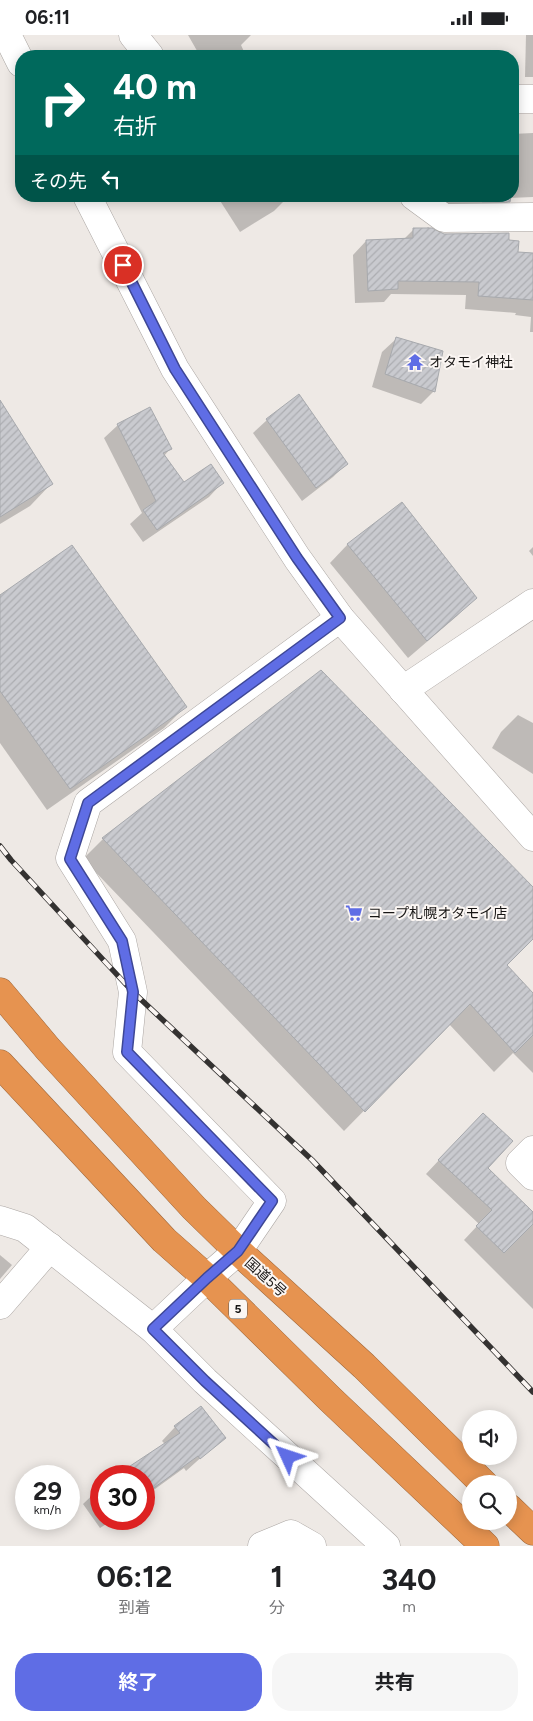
<!DOCTYPE html>
<html lang="ja">
<head>
<meta charset="utf-8">
<style>
  body { margin:0; font-family:Figtree,"Noto Sans JP",sans-serif; background:#f6f6f6; color:#202124; height:100vh; display:flex; flex-direction:column; font-size:19px; white-space:nowrap }
  * { box-sizing:border-box; margin:0 }
  p { font-size:16px; color:#757577 }
  .icon { flex:none; width:28px; height:28px; fill:none; stroke:currentColor; stroke-width:2; stroke-linecap:round; stroke-linejoin:round }
  .map { position:relative; height:1511px; overflow:hidden }
  .panel { display:flex; flex-direction:column; background:#fff; flex:1 }
  .panel>* { flex:none }
  .hud { position:absolute; left:15px; top:15px; width:504px; height:152px; border-radius:20px; box-shadow:0 2px 12px #0003; background:#00695c; color:#fff; overflow:hidden }
  .tools { position:absolute; left:462px; top:1375px; display:grid; gap:10px }
  .tools a { display:grid; place-items:center; width:55px; height:55px; border-radius:50%; background:#fff; box-shadow:0 2px 12px #0003; font-size:25px }
  .speed { position:absolute; left:15px; top:1430px; display:flex; gap:10px; font-size:25px; font-weight:700; text-align:center }
  .speed>* { display:grid; place-content:center; width:65px; height:65px; border-radius:50%; background:#fff; box-shadow:0 2px 12px #0003; line-height:1 }
  .speed small { font-size:12px; font-weight:400 }
  .speed .limit { border:8px solid #d22; background:#fff; color:#111 }
  .pin { position:absolute; display:grid; place-items:center; width:42px; height:42px; color:#fff; margin:-21px; border:2px solid #fff; border-radius:50%; box-shadow:0 1px 5px #0007 }
  .me { position:absolute; width:55px; margin:-28px; rotate:312deg; stroke-linejoin:round; filter:drop-shadow(0 0 4px #0008) }
  .turn { display:flex; align-items:center; gap:18px; height:105px; padding:0 15px; font-size:22px }
  .turn .icon { width:65px; height:65px; stroke-width:2.5 }
  .turn b { display:block; font-size:35px; line-height:42px }
  .then { display:flex; align-items:center; height:48px; padding:0 15px; background:#0003; gap:10px; font-size:19px }
  .eta { display:flex; justify-content:space-evenly; align-items:center; height:85px; text-align:center }
  .eta b { font-size:30px; font-weight:700; line-height:35px }
  .button { display:flex; gap:10px; margin-top:auto; padding:10px 15px }
  .button a { flex:1; height:58px; border-radius:20px; background:#5f6de5; color:#fff; font-size:20px; font-weight:700; line-height:58px; text-align:center }
  .button a+a { background:#f6f6f6; color:#202124 }
  .status { display:flex; justify-content:space-between; align-items:center; height:35px; padding:0 25px; background:#fff; direction:ltr }
  .status svg { height:14px; fill:currentColor }
  .map>svg:first-child { display:block }
  .shadow { fill:#0003 }
  .building { fill:url(#building-hatch); stroke:#a7a9ad }
  .lines { fill:none; stroke-linecap:round; stroke-linejoin:round }
  .minor-casing { stroke:#aba6a3; stroke-width:29 }
  .highway-casing { stroke:#9e673b; stroke-width:29 }
  .minor { stroke:#fff; stroke-width:28 }
  .highway { stroke:#e69350; stroke-width:28 }
  .rail-casing { stroke:#343231; stroke-width:5.5 }
  .rail { stroke:#fbf6f3; stroke-width:4; stroke-dasharray:11; stroke-linecap:butt }
  .route-casing { stroke:#3e4795; stroke-width:12 }
  .route { stroke:#5f6de5; stroke-width:9 }
  .labels { text-anchor:middle; stroke-width:4; stroke-linejoin:round; paint-order:stroke }
  .shield { fill:#fbf6f3; stroke:#5b5857; stroke-width:1 }
  .shield-label { font-size:12px; font-weight:bold; fill:#171514 }
  .poi-label { font-size:14px; fill:#171514; stroke:#fbf6f3; text-anchor:start }
  .street-label { font-size:14px; fill:#171514; stroke:#fbf6f3 }
</style>
</head>
<body>
<div class="status"><b>06:11</b><svg viewBox="0 0 49 12"><path d="M0 12V9h3v3zM5 12V6h3v6zM10 12V3h3v9zM15 12V0h3v12zM26 1h20v11H26zM47 4h2v5h-2z"/></svg></div>
<div class="map">
<svg width="533" height="1511" viewBox="0 0 533 1511">
  <defs>
    <pattern id="building-hatch" width="6" height="6" patternUnits="userSpaceOnUse" patternTransform="scale(1.25)"><rect width="6" height="6" fill="#c9cacf"/><path d="M-1 1l2-2M0 6l6-6M5 7l2-2" fill="none" stroke="#acadb1"/></pattern>
  </defs>
  <rect width="100%" height="100%" fill="#eee9e5"/>
  <g class="shadow">
    <polygon points="188,0 251,0 241,10 246,21 200,21"/>
    <polygon points="526,0 533,0 533,42 525,42"/>
    <polygon points="533,98 533,162 509,163 509,166 496,179 436,180 413,161 512,161 512,99"/>
    <polygon points="217,161 286,161 287,163 274,176 240,197"/>
    <polygon points="428,192 435,197 444,200 508,206 517,218 533,220 533,297 530,297 531,282 515,280 516,278 465,274 466,260 391,259 384,267 355,268 353,220 366,206 404,204 413,195 425,195"/>
    <polygon points="396,304 434,356 421,369 372,352 382,317"/>
    <polygon points="0,367 51,449 30,471 0,489"/>
    <polygon points="267,385 346,429 333,442 302,466 253,398"/>
    <polygon points="118,390 170,414 164,421 184,449 222,448 209,462 143,507 130,489 142,478 104,403"/>
    <polygon points="348,509 475,562 457,581 408,623 330,528"/>
    <polygon points="533,512 533,521 529,516"/>
    <polygon points="0,562 185,672 164,693 47,775 0,708"/>
    <polygon points="321,636 533,854 533,902 506,930 533,960 533,1038 513,1018 494,1037 449,989 344,1096 83,824 103,804"/>
    <polygon points="518,680 533,688 533,739 492,713 501,697"/>
    <polygon points="469,1093 486,1133 533,1178 533,1274 464,1205 479,1189 426,1139"/>
    <polygon points="0,1220 12,1230 0,1244"/>
    <polygon points="201,1373 224,1402 186,1436 184,1433 144,1462 144,1441 117,1441 165,1409 162,1406 175,1392"/>
    <polygon points="101,1452 101,1484 114,1484 100,1493 83,1469"/>
  </g>
  <g class="building">
    <polygon points="482,161 511,162 510,167 482,167"/>
    <polygon points="413,193 432,193 444,199 509,198 509,205 519,206 518,217 533,218 533,265 478,261 479,247 398,246 398,254 368,256 366,205 413,203"/>
    <polygon points="396,302 443,316 435,357 385,339"/>
    <polygon points="299,359 348,429 316,453 266,384"/>
    <polygon points="0,365 53,449 0,482"/>
    <polygon points="150,372 172,414 163,418 184,447 211,429 224,448 157,495 143,475 156,466 117,389"/>
    <polygon points="402,467 477,563 427,606 347,509"/>
    <polygon points="72,510 187,672 70,754 0,656 0,560"/>
    <polygon points="321,635 533,852 533,904 507,930 533,958 533,1000 515,1018 470,969 365,1077 102,803"/>
    <polygon points="483,1078 513,1106 488,1133 533,1177 533,1189 504,1218 476,1191 492,1175 438,1125"/>
    <polygon points="201,1371 226,1403 200,1424 198,1421 144,1460 144,1441 115,1441 180,1398 174,1391"/>
  </g>
  <g class="lines">
    <g class="minor-casing">
      <g id="minor">
        <polyline points="7,0 21,28"/>
        <polyline points="133,0 150,21"/>
        <polyline points="512,64 533,64"/>
        <polyline points="87,161 175,334 297,523 340,583 533,802"/>
        <polyline points="414,161 444,183 533,182"/>
        <polyline points="403,655 533,568"/>
        <polyline points="533,1115 520,1128 533,1141"/>
        <polyline points="0,1185 25,1193 153,1294 205,1346 386,1511"/>
        <polyline points="0,1270 50,1212"/>
        <polyline points="153,1294 207,1243 238,1216 272,1166 127,1017 133,957 122,906 70,823 88,768 340,583"/>
        <polyline points="262,1511 291,1499 312,1511"/>
      </g>
    </g>
    <g class="highway-casing">
      <g id="highway">
        <polyline points="0,957 48,1014 194,1173 238,1216 364,1331 484,1449"/>
        <polyline points="0,1029 164,1205 207,1243 330,1364 485,1511"/>
        <polyline points="509,1473 533,1496"/>
      </g>
    </g>
    <use href="#minor" class="minor"/>
    <use href="#highway" class="highway"/>
    <g class="rail-casing">
      <polyline id="rail" points="0,811 11,825 133,957 312,1125 533,1357"/>
    </g>
    <use href="#rail" class="rail"/>
  </g>
  <g class="lines">
    <g class="route-casing">
      <polyline id="route" points="123,230 175,334 297,523 340,583 88,768 70,824 122,906 133,957 127,1017 272,1166 238,1216 207,1243 153,1294 205,1346 288,1422"/>
    </g>
    <use href="#route" class="route"/>
  </g>
  <defs>
    <g id="temple-bare" transform="scale(1.35)"><path d="M0-6L5-2H3V0L6.5 2.5H4V6H1.5V3h-3V6H-4V2.5H-6.5L-3 0V-2H-5Z" fill="#5f6de5" stroke="#fbf6f3" stroke-width="2.5" paint-order="stroke"/></g>
    <g id="supermarket-bare" transform="scale(1.35)"><path d="M-6-5.5h2.5l.6 2H6L4.5 2H-2.5L-4.4-4H-6ZM-1.5 3.2a1.3 1.3 0 1 0 .1 0ZM3 3.2a1.3 1.3 0 1 0 .1 0Z" fill="#5f6de5" stroke="#fbf6f3" stroke-width="2.5" paint-order="stroke"/></g>
  </defs>
  <g fill-rule="evenodd">
    <use href="#temple-bare" x="415" y="327"/>
    <use href="#supermarket-bare" x="354" y="878"/>
  </g>
  <g class="labels">
    <rect class="shield" x="229" y="1264.5" width="18" height="19" rx="4"/>
    <g class="shield-label">
      <text x="238" y="1278">5</text>
    </g>
    <g class="poi-label">
      <text x="429" y="332">オタモイ神社</text>
      <text x="368" y="883">コープ札幌オタモイ店</text>
    </g>
    <g class="street-label">
      <text transform="translate(266 1242) rotate(42)" y="5">国道5号</text>
    </g>
  </g>
</svg>
<div class="tools">
<a><svg class="icon" aria-label="sound" viewBox="0 0 24 24"><path d="M4 9h4l5-4v14l-5-4H4zM17 9q2 3 0 6"/></svg></a>
<a><svg class="icon" aria-label="search" viewBox="0 0 24 24"><circle cx="10" cy="10" r="6"/><path d="M15 15l6 6"/></svg></a>
</div>
<div class="speed"><div>29<small>km/h</small></div><div class="limit">30</div></div>
<div class="pin" style="left:123px;top:230px;background:#d93025"><svg class="icon" aria-label="arrive" viewBox="0 0 24 24"><path d="M6 21V4h12l-3 4 3 4H6"/></svg></div>
<svg class="me" style="left:288px;top:1422px" viewBox="-20 -20 40 40"><path d="M0-17L14 15 0 8-14 15z" fill="#5f6de5" stroke="#fff" stroke-width="4"/></svg>
<div class="hud">
<div class="turn"><svg class="icon" aria-label="right" viewBox="0 0 24 24"><path d="M7 20v-9h11M14 6l5 5-5 5"/></svg><div><b>40 m</b>右折</div></div>
<div class="then">その先<svg class="icon" aria-label="left" viewBox="0 0 24 24"><path d="M17 20v-9H6M10 6l-5 5 5 5"/></svg></div>
</div>
</div>
<section class="panel">
<div class="eta">
<div><b>06:12</b><p>到着</p></div>
<div><b>1</b><p>分</p></div>
<div><b>340</b><p>m</p></div>
</div>
<div class="button"><a>終了</a><a>共有</a></div>
</section>
</body>
</html>
